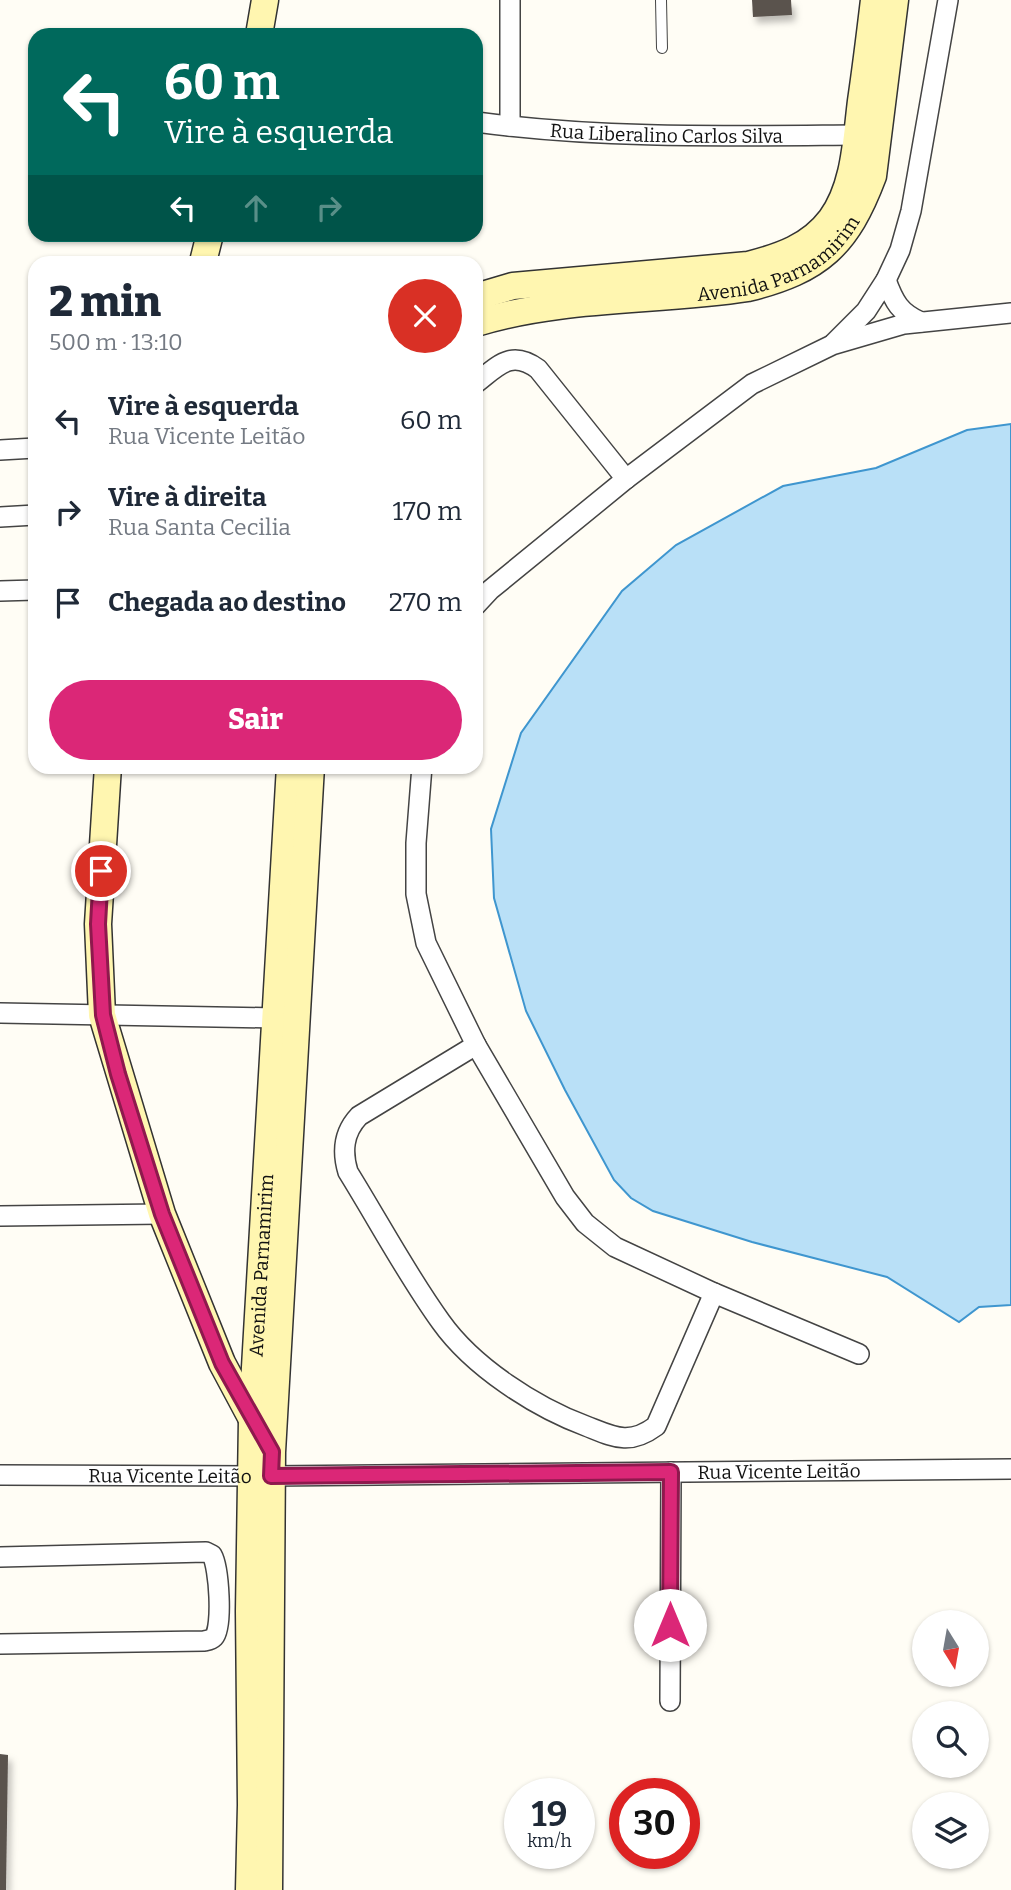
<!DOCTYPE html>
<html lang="pt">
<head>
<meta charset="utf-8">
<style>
  body { margin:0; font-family:Bitter,serif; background:#f6f6f7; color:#1f2937; height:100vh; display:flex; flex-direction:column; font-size:26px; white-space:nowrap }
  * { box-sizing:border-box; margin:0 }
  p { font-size:23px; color:#747a83 }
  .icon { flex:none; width:38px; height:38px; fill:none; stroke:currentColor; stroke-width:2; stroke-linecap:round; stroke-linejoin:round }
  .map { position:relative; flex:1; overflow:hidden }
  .details { position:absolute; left:28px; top:256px; width:455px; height:518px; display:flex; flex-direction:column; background:#fff; border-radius:21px; box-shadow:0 2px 5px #0004 }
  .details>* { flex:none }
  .guide { position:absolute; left:28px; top:28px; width:455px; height:214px; border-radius:21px; box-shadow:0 2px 5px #0004; background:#00695c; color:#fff; overflow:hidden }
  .needle { width:46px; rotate:169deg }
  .buttons { position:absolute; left:912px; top:1610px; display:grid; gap:14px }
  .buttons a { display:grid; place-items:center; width:77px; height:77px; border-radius:50%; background:#fff; box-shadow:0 2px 5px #0004; font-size:35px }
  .speed { position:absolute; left:504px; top:1778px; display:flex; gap:14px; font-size:35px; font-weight:700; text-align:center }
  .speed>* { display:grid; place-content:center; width:91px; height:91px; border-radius:50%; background:#fff; box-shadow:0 2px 5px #0004; line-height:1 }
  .speed small { font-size:18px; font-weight:400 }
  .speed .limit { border:10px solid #d22; background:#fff; color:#111 }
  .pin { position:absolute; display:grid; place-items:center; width:60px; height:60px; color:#fff; margin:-30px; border:4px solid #fff; border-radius:50%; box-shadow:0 2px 7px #0007 }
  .me { position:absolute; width:77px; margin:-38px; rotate:0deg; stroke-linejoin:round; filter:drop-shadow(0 0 5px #0008) }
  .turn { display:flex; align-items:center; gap:24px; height:147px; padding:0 21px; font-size:32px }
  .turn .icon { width:91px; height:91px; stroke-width:2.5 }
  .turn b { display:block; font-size:49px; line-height:60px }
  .lanes { display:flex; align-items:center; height:66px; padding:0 21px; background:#0003; justify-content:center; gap:35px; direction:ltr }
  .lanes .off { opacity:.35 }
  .round { display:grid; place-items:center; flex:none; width:74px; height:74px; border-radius:37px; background:#f6f6f7 }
  .head { display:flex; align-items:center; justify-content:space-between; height:119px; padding:0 21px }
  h1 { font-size:42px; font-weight:800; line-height:52px }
  .cta { display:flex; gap:14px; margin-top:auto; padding:14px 21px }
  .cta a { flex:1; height:80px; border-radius:42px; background:#db2777; color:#fff; font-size:28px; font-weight:800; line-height:80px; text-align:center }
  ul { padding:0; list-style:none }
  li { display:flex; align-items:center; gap:21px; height:91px; padding:0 21px }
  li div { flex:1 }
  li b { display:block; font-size:26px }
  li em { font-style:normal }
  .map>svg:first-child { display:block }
  .water { fill:#b9e0f7; stroke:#3f96cf; stroke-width:2 }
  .building { fill:#5a524d; filter:url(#shadow) }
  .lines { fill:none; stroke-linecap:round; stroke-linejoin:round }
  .lane-casing { stroke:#444; stroke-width:12 }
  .street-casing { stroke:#444; stroke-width:22 }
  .secondary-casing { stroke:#333; stroke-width:29 }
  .lane { stroke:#fff; stroke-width:10 }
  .street { stroke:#fff; stroke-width:19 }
  .secondary { stroke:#fff6b0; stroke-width:26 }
  .route-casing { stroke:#8e194d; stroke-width:18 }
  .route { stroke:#db2777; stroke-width:12 }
  .labels { text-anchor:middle; stroke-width:7; stroke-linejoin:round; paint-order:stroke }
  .street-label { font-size:19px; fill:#111; stroke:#fff }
</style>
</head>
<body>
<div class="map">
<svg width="1011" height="1890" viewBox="0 0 1011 1890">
  <defs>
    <filter id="shadow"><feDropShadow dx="3.5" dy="6" stdDeviation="3.5" flood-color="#0004"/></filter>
  </defs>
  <rect width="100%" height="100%" fill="#fffdf5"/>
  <polygon class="water" points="1011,424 1011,1305 979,1307 959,1322 887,1277 752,1242 653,1211 631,1198 614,1180 565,1090 526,1011 494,898 491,829 521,733 622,591 676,545 783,486 876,468 967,430"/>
  <g class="building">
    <polygon points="752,0 791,0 792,15 753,17"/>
    <polygon points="0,1754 8,1755 6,1890 0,1890"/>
  </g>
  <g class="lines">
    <g class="lane-casing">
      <polyline id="lane" points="661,0 662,48"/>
    </g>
    <g class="street-casing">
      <g id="street">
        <path id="s1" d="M476 122C602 139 730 136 857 135"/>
        <polyline points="510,126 510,0"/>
        <path d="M886 280C894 302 900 313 921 322"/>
        <polyline points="834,343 866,311 886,280 900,250 911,211 948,0"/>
        <path d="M476 383C498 366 511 349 538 369L626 479"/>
        <polyline points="0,450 35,448"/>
        <polyline points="0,517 35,515"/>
        <polyline points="0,591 35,590"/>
        <polyline points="476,605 490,590 626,479 752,384 832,345 904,324 1011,313"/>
        <polyline points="422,766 416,843 416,894 426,943 476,1045 565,1197 585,1223 615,1247 714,1293 859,1354"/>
        <polyline points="0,1013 275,1018"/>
        <path d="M476 1045 359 1116C343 1133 342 1152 348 1172 379 1222 407 1275 441 1322 473 1367 535 1407 586 1426 614 1437 629 1446 656 1426L714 1293"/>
        <polyline points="0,1216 162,1214"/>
        <path id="s2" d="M0 1475 271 1476 1011 1469"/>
        <path d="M0 1557 206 1552 212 1555C219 1567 223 1627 214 1637 211 1640 209 1640 204 1641L0 1644"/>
        <polyline points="670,1701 671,1472"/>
      </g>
    </g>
    <g class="secondary-casing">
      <g id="secondary">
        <polyline points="259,35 265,0"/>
        <polyline points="203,262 210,234"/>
        <path d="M476 297 513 286 748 265C780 257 810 247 831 219 855 186 856 141 861 101 866 67 870 34 874 0"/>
        <path id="s3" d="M476 323C563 296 658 302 748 288 820 270 847 245 873 176L895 0"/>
        <polyline points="108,766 98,924 102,1015 162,1214 222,1363 253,1421"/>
        <path id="s4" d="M249 1890 251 1805 249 1611 252 1419 290 766"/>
        <polyline points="269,1890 272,1452 311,766"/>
      </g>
    </g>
    <use href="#lane" class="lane"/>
    <use href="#street" class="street"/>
    <use href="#secondary" class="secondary"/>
  </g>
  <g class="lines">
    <g class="route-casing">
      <polyline id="route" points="101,871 98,924 103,1015 118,1074 162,1214 172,1239 222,1363 272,1452 271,1476 671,1472 670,1625"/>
    </g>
    <use href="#route" class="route"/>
  </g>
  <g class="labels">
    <g class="street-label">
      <text dy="7" stroke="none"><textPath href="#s1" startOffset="191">Rua Liberalino Carlos Silva</textPath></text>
      <text dy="7" stroke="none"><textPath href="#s3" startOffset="315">Avenida Parnamirim</textPath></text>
      <text dy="7" stroke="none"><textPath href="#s4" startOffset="625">Avenida Parnamirim</textPath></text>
      <text dy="7" stroke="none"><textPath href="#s2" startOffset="779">Rua Vicente Leitão</textPath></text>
      <text dy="7" stroke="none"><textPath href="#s2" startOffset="170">Rua Vicente Leitão</textPath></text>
    </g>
  </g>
</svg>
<div class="buttons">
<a><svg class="needle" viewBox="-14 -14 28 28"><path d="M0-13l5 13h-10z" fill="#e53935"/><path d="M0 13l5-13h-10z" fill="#747a83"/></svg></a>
<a><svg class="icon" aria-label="search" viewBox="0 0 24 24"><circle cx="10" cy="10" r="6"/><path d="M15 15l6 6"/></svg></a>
<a><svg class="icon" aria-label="layers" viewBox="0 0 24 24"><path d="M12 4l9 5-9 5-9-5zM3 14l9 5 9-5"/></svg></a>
</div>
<div class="speed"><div>19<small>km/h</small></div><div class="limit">30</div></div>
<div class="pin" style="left:101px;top:871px;background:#d93025"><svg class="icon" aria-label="arrive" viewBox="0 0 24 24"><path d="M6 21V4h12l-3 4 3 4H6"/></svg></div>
<svg class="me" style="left:670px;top:1625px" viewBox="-20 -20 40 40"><circle r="19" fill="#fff"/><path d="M0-13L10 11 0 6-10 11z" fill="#db2777"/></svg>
<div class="guide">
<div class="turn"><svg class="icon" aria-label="left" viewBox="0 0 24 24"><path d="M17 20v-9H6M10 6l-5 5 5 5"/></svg><div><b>60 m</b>Vire à esquerda</div></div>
<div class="lanes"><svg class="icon" aria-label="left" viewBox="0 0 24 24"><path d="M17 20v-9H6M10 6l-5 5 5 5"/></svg><svg class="icon off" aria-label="ahead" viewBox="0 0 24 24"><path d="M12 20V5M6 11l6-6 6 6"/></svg><svg class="icon off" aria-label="right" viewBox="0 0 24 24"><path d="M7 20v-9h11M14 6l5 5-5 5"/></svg></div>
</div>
<section class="details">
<div class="head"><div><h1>2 min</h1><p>500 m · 13:10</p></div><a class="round" style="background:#d93025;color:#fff"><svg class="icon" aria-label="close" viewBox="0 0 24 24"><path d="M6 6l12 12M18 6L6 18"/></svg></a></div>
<ul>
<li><svg class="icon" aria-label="left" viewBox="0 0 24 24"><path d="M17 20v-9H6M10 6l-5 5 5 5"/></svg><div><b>Vire à esquerda</b><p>Rua Vicente Leitão</p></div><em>60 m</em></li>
<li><svg class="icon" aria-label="right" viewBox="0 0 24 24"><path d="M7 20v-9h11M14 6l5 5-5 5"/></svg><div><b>Vire à direita</b><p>Rua Santa Cecilia</p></div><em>170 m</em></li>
<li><svg class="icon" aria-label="arrive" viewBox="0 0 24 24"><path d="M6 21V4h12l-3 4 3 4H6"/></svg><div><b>Chegada ao destino</b></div><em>270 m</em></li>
</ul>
<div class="cta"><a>Sair</a></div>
</section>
</div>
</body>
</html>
